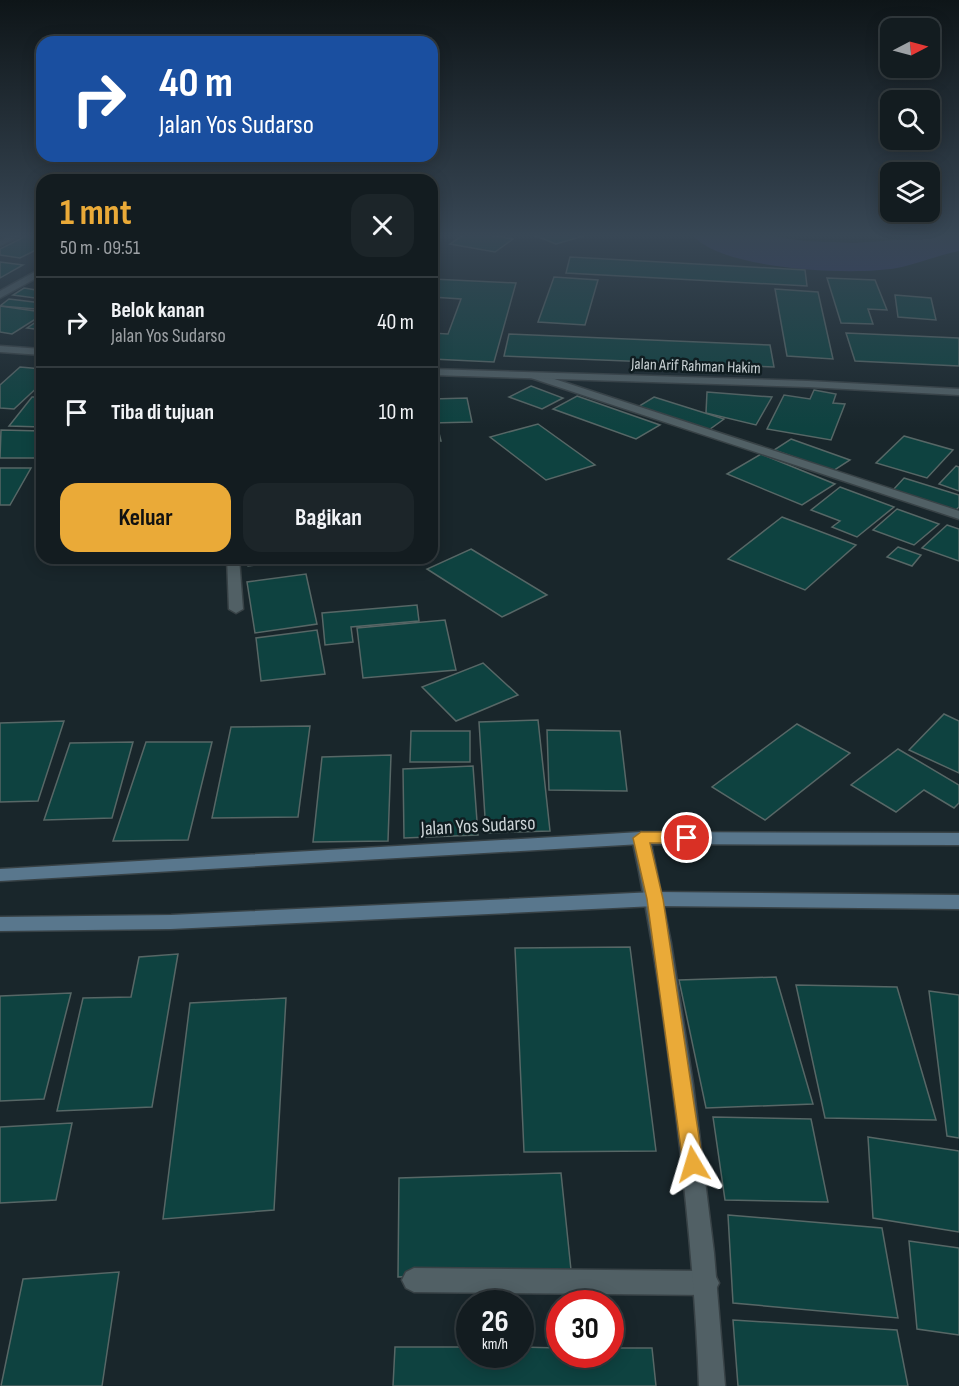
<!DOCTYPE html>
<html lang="id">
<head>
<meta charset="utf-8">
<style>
  body { margin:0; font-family:"Sofia Sans Condensed",sans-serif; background:#1c2529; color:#f1f3f6; height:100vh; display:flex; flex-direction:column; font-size:22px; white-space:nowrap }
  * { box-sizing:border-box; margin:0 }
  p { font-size:20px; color:#9da1a5 }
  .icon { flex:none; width:33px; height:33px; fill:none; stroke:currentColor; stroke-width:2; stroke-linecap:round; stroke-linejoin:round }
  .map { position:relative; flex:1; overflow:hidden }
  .side { position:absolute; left:36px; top:174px; width:402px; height:390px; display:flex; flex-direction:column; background:#131c20; border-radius:18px; box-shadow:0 3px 15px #0003,0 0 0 2px #323a3e }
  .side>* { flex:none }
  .hud { position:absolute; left:36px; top:36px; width:402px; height:126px; border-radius:18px; box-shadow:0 3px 15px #0003,0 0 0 2px #323a3e; background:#1a4fa0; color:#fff; overflow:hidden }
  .needle { width:39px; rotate:84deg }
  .tools { position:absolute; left:880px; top:18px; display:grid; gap:12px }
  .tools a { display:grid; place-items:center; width:60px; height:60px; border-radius:12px; background:#131c20; box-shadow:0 3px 15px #0003,0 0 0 2px #323a3e; font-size:30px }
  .speed { position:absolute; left:456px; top:1290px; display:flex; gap:12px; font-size:30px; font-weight:700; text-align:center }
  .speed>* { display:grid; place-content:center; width:78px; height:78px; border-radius:50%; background:#131c20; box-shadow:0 3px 15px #0003,0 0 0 2px #323a3e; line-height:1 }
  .speed small { font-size:15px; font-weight:400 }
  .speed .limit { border:9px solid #d22; background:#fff; color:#111 }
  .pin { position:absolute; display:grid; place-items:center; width:51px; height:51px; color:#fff; margin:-26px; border:3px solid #fff; border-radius:50%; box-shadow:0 2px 6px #0007 }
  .me { position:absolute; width:66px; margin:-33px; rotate:353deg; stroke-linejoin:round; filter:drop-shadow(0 0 4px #0008) }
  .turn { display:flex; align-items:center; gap:21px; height:126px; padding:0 24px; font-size:27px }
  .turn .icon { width:78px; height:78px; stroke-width:2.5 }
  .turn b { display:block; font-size:42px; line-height:51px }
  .round { display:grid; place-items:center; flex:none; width:63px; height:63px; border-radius:18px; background:#1c2529 }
  .overview { display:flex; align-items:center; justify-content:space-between; height:102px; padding:0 24px }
  h1 { font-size:36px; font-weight:700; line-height:45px; color:#eaaa38 }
  .cta { display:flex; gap:12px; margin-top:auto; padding:12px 24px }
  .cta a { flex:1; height:69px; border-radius:18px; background:#eaaa38; color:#111; font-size:24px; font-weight:700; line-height:69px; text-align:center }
  .cta a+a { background:#1c2529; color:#f1f3f6 }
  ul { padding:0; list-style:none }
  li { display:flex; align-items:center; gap:18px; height:90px; padding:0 24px; border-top:2px solid #323a3e }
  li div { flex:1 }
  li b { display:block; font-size:22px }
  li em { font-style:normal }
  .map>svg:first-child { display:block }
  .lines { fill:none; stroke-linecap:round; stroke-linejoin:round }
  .river { fill:#33366a; fill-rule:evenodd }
  .building { fill:#0e4240; stroke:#576766; stroke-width:1.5 }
  .service-casing { stroke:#384246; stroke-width:3 }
  .minor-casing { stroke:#384246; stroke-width:3 }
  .tertiary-casing { stroke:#384246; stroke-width:3 }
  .secondary-casing { stroke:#384246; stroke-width:3 }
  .service { fill:#516065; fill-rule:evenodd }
  .minor { fill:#516065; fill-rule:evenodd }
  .tertiary { fill:#516065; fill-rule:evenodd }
  .secondary { fill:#59778d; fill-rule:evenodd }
  .route { fill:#eaaa38; stroke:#986e24; stroke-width:1.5 }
  .labels { text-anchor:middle; stroke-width:5; stroke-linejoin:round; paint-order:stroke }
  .far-street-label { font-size:16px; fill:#cbd3d6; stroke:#101d21 }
  .street-label { font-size:20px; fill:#cbd3d6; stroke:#101d21 }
</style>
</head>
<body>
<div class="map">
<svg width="959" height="1386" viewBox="0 0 959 1386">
  <rect width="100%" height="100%" fill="#19262b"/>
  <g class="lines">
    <path class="river" d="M692 234H761L804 241 854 243 897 240 914 234H959V251C938 255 918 264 897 268 855 276 717 270 692 234Z"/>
  </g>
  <g class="building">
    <polygon points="465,234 483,234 513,239 495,252 450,244"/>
    <polygon points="531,234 590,234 556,244"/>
    <polygon points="28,235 42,237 40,245 42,247 20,258 0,255 0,249"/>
    <polygon points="570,257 805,270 807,286 566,273"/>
    <polygon points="0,262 23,265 0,278"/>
    <polygon points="554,277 598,280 585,325 538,322"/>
    <polygon points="827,278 875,280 887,310 868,309 873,324 841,323"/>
    <polygon points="432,279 516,283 494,362 432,359 432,333 448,334 461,299 432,297"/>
    <polygon points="24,288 42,291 42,299 13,295"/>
    <polygon points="775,289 818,292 833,359 787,356"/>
    <polygon points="895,295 931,298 936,320 898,317"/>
    <polygon points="9,299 42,303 42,305 36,309 0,306"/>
    <polygon points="0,306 42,312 42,315 12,334 0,332"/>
    <polygon points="42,318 42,330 27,328"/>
    <polygon points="846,333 959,338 959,366 855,361"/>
    <polygon points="509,334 770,345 774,367 504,356"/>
    <polygon points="20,367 42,369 42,383 14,409 0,408 0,385"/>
    <polygon points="531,386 563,398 542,409 509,397"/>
    <polygon points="814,390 836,394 833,403 845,404 831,440 767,429 784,395 810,399"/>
    <polygon points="707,392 772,397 756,425 706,413"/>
    <polygon points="577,396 660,425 636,439 553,409"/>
    <polygon points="32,397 42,397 42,427 9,426"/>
    <polygon points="654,397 724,419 706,432 636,408"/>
    <polygon points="467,398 472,422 432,423 432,399"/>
    <polygon points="538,424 595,465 546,480 490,437"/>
    <polygon points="432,425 437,425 441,441 432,441"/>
    <polygon points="1,430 42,431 42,454 39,458 0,458"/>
    <polygon points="904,436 953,450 927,478 876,463"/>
    <polygon points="791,439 850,460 833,471 774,450"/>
    <polygon points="761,454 835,484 802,505 727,474"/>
    <polygon points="956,466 959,467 959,491 939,484"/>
    <polygon points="0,468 31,468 10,505 0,505"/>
    <polygon points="904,478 959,495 959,507 956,510 892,491"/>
    <polygon points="840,487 894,507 857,537 832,527 840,521 811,510"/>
    <polygon points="897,509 939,524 914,545 873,530"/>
    <polygon points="782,517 856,545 805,590 728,559"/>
    <polygon points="947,525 959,529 959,561 922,548"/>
    <polygon points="898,547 921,555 912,566 887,557"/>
    <polygon points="471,549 547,595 502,617 427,569"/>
    <polygon points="246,558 300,558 300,560 248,566"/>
    <polygon points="306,574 317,624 255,633 247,582"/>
    <polygon points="417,605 419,621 351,627 353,642 325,645 322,613"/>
    <polygon points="445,620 456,670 363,678 357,628"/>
    <polygon points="317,630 325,674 261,681 256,638"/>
    <polygon points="483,663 518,695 456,721 422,687"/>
    <polygon points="944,714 959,721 959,773 909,750"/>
    <polygon points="538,720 550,831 486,833 479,722"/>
    <polygon points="64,721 38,801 0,802 0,723"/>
    <polygon points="797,724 850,753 765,820 712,787"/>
    <polygon points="310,726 298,817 212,818 231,727"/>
    <polygon points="547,730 620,731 627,791 549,790"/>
    <polygon points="411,731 470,731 470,762 410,762"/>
    <polygon points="133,742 112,818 44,820 70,743"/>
    <polygon points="146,742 212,742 188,840 113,841"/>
    <polygon points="898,749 959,785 959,803 954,808 924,790 896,812 851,785"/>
    <polygon points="391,755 388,841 313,842 322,757"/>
    <polygon points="473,766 478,835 404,838 403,769"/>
    <polygon points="630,947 656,1151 524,1152 515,948"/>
    <polygon points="178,954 152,1107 57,1111 83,998 131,997 139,957"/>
    <polygon points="776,977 813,1104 706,1108 679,980"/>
    <polygon points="796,985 897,987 936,1120 825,1118"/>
    <polygon points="929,991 959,995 959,1138 947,1136"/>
    <polygon points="71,993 44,1099 0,1101 0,996"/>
    <polygon points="286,998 274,1210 163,1219 190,1003"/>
    <polygon points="713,1117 811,1119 828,1202 725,1200"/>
    <polygon points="72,1123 56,1200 0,1203 0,1127"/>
    <polygon points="868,1137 959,1151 959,1232 873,1218"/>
    <polygon points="561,1173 571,1270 398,1277 399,1178"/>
    <polygon points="728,1215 882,1228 898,1318 733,1303"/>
    <polygon points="909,1241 959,1248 959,1335 917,1329"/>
    <polygon points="119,1272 102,1386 1,1386 23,1279"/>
    <polygon points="733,1320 897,1330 908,1386 738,1386"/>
    <polygon points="395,1347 470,1347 470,1354 520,1354 520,1347 560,1348 560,1354 610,1354 610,1348 652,1348 656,1386 393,1386"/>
  </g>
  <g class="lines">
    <g class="service-casing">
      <polygon id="service" points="414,1268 707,1271 715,1275 719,1283 715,1291 707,1295 414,1292 406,1288 402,1280 406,1272"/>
    </g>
    <g class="minor-casing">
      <g id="minor">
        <polygon points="13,234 24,234 0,246 0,241"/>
        <polygon points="42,268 42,275 0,298 0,291"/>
        <polygon points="528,373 536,373 959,511 959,519 528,377"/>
        <polygon points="227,558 239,558 243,609 236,613 229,609"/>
        <path d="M641 832 647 834 650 838 671 943 693 1084 714 1253 725 1386H699C696 1301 688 1216 678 1131 666 1033 653 935 632 838L635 834Z"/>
      </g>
    </g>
    <g class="tertiary-casing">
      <g id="tertiary">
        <polygon points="0,346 42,349 42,355 0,352"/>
        <polygon points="432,369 808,381 959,389 959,395 808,387 432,375"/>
      </g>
    </g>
    <g class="secondary-casing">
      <g id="secondary">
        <polygon points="641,832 959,833 959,845 641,844 0,881 0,869"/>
        <polygon points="655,892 959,895 959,909 655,906 171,929 0,931 0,917 171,915"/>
      </g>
    </g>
    <use href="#service" class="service"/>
    <use href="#minor" class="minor"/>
    <use href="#tertiary" class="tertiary"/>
    <use href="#secondary" class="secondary"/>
  </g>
  <linearGradient id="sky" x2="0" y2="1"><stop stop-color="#0e1518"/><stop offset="0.55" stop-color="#384755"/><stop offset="1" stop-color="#384755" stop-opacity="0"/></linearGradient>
  <rect width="959" height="428" fill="url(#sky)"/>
  <polygon class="route" points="641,832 687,832 694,838 687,843 650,843 663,899 703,1164 700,1170 693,1173 685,1170 683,1164 647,899 633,838"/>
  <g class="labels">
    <g class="far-street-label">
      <text transform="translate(696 365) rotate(2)" y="6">Jalan Arif Rahman Hakim</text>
    </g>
    <g class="street-label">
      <text transform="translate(478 825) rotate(-3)" y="7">Jalan Yos Sudarso</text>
    </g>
  </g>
</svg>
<div class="tools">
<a><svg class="needle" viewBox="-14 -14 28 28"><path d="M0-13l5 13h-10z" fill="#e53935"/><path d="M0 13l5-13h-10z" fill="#9da1a5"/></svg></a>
<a><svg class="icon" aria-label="search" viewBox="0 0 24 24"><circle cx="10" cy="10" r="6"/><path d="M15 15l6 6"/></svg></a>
<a><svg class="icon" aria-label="layers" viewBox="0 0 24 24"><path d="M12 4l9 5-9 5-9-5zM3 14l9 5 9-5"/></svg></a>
</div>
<div class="speed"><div>26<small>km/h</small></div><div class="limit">30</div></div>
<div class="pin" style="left:687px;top:838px;background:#d93025"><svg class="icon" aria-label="arrive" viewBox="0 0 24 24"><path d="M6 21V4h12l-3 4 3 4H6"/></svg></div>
<svg class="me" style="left:693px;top:1164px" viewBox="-20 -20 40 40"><path d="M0-17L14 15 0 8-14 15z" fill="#eaaa38" stroke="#fff" stroke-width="4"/></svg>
<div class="hud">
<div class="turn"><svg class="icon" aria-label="right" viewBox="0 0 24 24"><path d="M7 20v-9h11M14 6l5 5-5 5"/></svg><div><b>40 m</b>Jalan Yos Sudarso</div></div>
</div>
<section class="side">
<div class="overview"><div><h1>1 mnt</h1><p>50 m · 09:51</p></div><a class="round"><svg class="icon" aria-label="close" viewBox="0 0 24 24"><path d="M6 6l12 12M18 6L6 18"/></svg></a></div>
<ul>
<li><svg class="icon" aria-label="right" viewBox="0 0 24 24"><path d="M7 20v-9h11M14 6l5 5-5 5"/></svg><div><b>Belok kanan</b><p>Jalan Yos Sudarso</p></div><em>40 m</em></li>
<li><svg class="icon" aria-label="arrive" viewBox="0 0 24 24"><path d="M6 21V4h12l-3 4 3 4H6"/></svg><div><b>Tiba di tujuan</b></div><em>10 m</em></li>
</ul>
<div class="cta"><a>Keluar</a><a>Bagikan</a></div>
</section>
</div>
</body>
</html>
